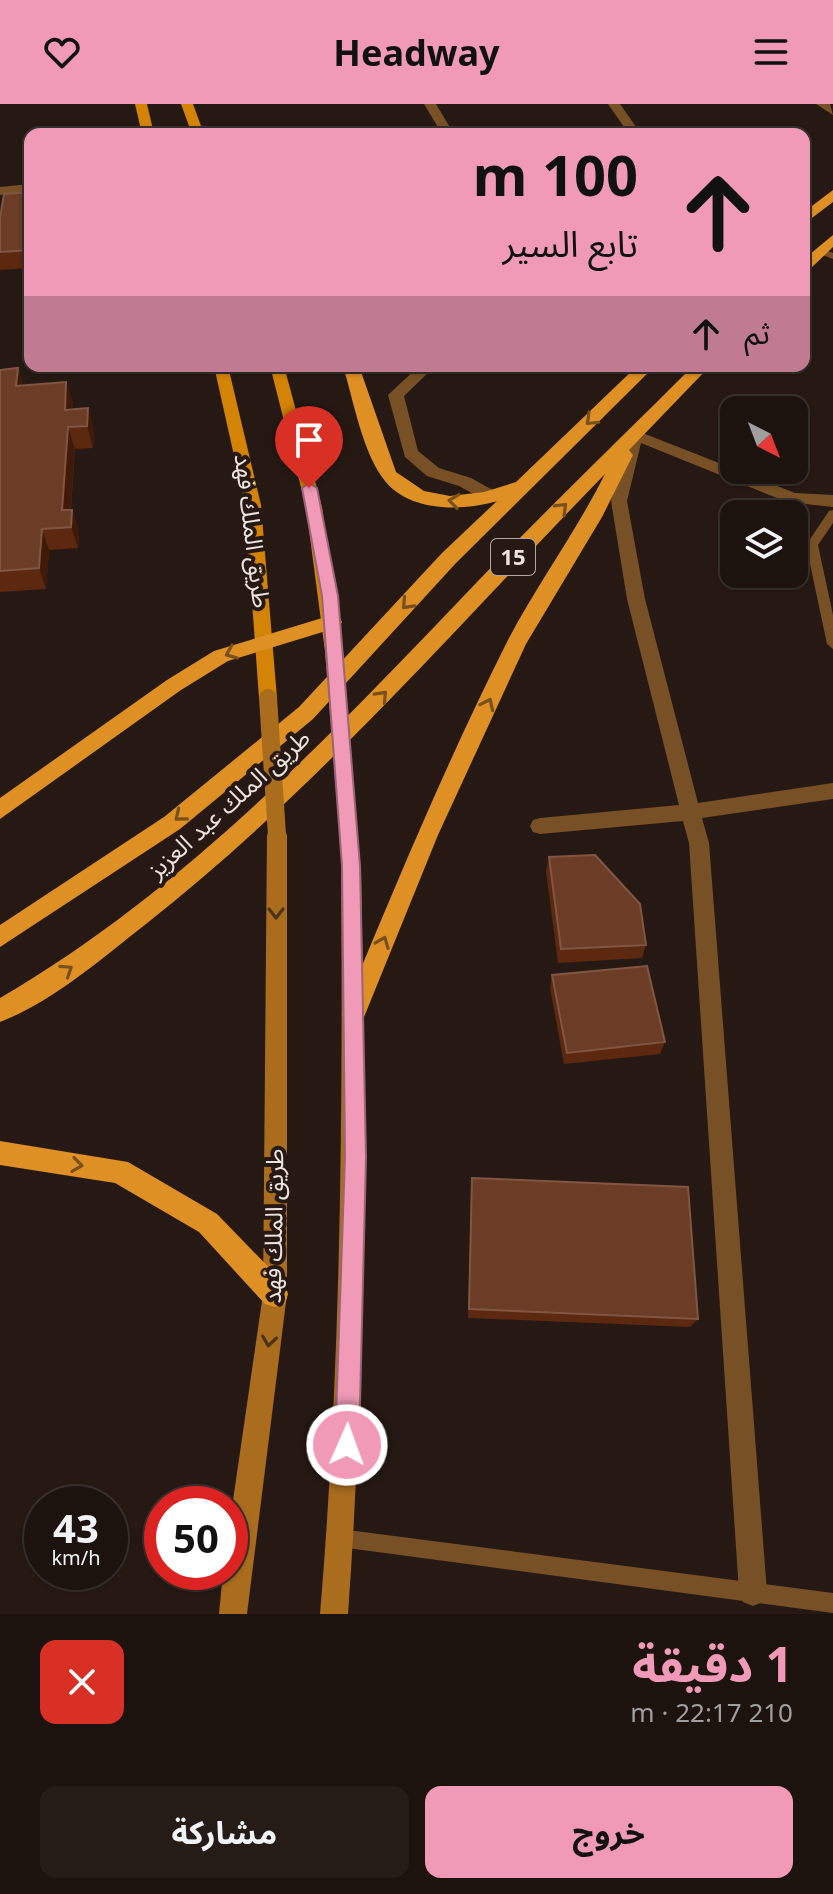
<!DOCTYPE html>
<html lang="ar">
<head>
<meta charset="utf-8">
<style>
  body { margin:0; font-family:"Noto Sans","Noto Sans Arabic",sans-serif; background:#251c17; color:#f1f3f6; direction:rtl; height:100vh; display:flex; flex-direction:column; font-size:30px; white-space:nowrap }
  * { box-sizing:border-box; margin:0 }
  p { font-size:26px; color:#a09e9e }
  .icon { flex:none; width:44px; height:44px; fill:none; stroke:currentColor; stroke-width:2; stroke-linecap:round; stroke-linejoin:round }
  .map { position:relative; height:1510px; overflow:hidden; direction:ltr }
  .panel { display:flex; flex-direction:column; background:#1c130e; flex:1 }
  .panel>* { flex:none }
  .banner { position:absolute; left:24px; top:24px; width:786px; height:244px; border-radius:16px; box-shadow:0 2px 6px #0004,0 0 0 2px #3a322e; direction:rtl; background:#f09ab7; color:#111; overflow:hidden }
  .needle { width:52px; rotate:138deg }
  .fabs { position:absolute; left:720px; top:292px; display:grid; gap:16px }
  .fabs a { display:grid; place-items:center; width:88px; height:88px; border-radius:16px; background:#1c130e; box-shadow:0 2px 6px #0004,0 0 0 2px #3a322e; font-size:40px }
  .speed { position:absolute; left:24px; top:1382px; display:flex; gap:16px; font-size:40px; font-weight:700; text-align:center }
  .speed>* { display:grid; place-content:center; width:104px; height:104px; border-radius:50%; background:#1c130e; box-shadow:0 2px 6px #0004,0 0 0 2px #3a322e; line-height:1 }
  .speed small { font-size:20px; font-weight:400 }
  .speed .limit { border:12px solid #d22; background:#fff; color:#111 }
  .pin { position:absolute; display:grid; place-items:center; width:68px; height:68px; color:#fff; margin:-82px -34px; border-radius:50% 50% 50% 0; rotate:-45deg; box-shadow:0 0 8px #0007 }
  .pin .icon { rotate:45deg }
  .me { position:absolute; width:88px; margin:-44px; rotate:2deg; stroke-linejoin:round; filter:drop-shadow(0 0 6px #0008) }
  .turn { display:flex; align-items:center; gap:28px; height:168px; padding:0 40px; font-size:36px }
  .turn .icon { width:104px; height:104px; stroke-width:2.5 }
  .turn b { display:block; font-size:56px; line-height:68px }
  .then { display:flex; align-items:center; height:76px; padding:0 40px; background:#0003; gap:16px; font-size:30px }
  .round { display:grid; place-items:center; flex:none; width:84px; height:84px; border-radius:16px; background:#251c17 }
  .summary { display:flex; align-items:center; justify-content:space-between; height:136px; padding:0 40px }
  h1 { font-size:48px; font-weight:700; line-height:60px; color:#f09ab7 }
  .button { display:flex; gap:16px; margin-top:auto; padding:16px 40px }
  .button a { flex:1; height:92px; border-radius:16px; background:#f09ab7; color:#111; font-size:32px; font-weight:700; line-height:92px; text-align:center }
  .button a+a { background:#251c17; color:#f1f3f6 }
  header { display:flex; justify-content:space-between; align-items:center; height:104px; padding:0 40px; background:#f09ab7; color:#111; font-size:36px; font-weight:700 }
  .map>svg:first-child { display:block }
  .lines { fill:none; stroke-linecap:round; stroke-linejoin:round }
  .service { fill:#775125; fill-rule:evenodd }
  .minor { fill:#775125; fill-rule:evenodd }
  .tertiary { fill:#775125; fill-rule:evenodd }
  .secondary { fill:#aa6d1d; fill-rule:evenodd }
  .primary { fill:#d38306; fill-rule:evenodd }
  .trunk { fill:#de9024; fill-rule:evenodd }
  .secondary-bridge { stroke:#aa6d1d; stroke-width:18 }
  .wall { fill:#5c2810 }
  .shaded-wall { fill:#401a08 }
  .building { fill:#6b3c26; stroke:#805643; stroke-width:2 }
  .oneway { stroke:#794f1b }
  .oneway2 { stroke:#4e3216 }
  .route { fill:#f09ab7; stroke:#9c6477; stroke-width:2 }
  .labels { text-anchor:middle; stroke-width:8; stroke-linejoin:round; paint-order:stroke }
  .shield { fill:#261913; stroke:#b1a6a2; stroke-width:2 }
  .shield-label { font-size:22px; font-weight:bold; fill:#ece3df }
  .street-label { font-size:24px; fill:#ece3df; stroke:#261913 }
</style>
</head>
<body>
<header><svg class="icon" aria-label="menu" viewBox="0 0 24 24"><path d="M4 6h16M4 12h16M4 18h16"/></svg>Headway<svg class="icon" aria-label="heart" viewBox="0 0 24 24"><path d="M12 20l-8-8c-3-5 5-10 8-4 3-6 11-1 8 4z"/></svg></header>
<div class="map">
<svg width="833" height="1510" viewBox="0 0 833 1510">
  <rect width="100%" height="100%" fill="#261913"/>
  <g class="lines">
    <g class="service">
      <polygon points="820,144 833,149 833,155 817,149 817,145"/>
      <polygon points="833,406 833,419 818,441 833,511 833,545 827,540 806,441 829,407"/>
      <polygon points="340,1425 833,1489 833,1509 340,1443 333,1441 331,1434 333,1427"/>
    </g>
    <g class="minor">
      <polygon points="424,0 436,0 454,30 442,30"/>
      <polygon points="608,0 620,0 641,30 629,30"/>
      <polygon points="30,80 30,88 0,91 0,83"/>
      <polygon points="419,262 435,262 404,292 418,347 439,364 471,374 500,390 500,398 488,398 459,382 427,372 405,353 388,291"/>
      <polygon points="635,326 795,389 833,391 833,403 787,398 641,339 627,397 645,495 698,699 833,679 833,695 702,714 709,739 767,1488 763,1498 753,1502 743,1498 739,1488 689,739 683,717 540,730 533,728 530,722 533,716 540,714 679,701 627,495 611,397 627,331"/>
    </g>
    <polygon class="tertiary" points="816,0 830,0 833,11"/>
    <g class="secondary">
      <polygon points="277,723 284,725 287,731 287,1190 247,1510 219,1510 223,1468 230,1468 230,1417 263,1190 267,731 270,725"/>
      <path d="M351 753 358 756 361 762C366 1012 366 1261 348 1510H320C341 1261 343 1012 341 762L344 756Z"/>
    </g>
    <g class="primary">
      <polygon points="135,0 147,0 154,30 142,30"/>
      <polygon points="181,0 193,0 204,30 192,30"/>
      <polygon points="214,262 228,262 261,401 277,594 268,601 259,594 245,401"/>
      <polygon points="270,262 284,262 322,403 343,547 334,554 325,547 306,403"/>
    </g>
    <g class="trunk">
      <polygon points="833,86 833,98 804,120 804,108"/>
      <polygon points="833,131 833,143 809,166 804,168 804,155"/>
      <path d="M343 262H359L396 368 424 387 450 392 484 388 516 378 637 262H655L456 459 313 615 180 725 0 843V821L164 713 299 603 442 449 497 397C460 408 406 408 382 373 362 345 353 295 343 262Z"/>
      <path d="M693 262H710L629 346 633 351 602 413 526 540 438 731 362 918 354 921 346 918 342 910C394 785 446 659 507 538 537 480 576 428 605 370 455 524 315 687 146 820 101 855 54 897 0 918V894C185 786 331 631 478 477 548 404 621 334 693 262Z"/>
      <polygon points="332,511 339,513 342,518 339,523 228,557 181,586 0,715 0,694 167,576 214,547"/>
      <polygon points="0,1037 128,1058 217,1110 285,1180 288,1190 285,1200 275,1203 265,1200 199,1128 115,1079 0,1061"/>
    </g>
    <g class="secondary-bridge">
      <polyline points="334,547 351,762"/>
      <polyline points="268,594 277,731"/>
    </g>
  </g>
  <g class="wall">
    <polygon points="30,88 30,164 0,166 0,114"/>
    <polygon points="18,264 23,281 66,278 73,300 72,305 88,304 94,326 93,344 75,345 71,406 72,406 79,427 78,444 49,446 46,485 0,488 0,266"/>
    <polygon points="549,753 646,841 642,854 558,859 546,767"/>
    <polygon points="552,871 665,938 660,950 564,960 550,884"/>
    <polygon points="472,1074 698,1215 690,1223 468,1214 471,1086"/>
  </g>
  <g class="shaded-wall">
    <polygon points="18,264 25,287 16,282"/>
    <polygon points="66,278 73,300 71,323 65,306"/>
    <polygon points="88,304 94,326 93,344 87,322"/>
    <polygon points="68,323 75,345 69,423 62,406"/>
    <polygon points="72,406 79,427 78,444 71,423"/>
    <polygon points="42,425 49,446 46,485 39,464"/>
  </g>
  <g class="building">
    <polygon points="30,88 30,146 0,148 0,114 4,90"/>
    <polygon points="18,264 16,282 66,278 65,306 88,304 87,322 68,323 62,406 72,406 71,423 42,425 39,464 0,467 0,266"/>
    <polygon points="595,751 640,800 646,841 561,845 549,753"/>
    <polygon points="647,862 665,938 567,949 552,871"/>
    <polygon points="472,1074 688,1083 698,1215 469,1205"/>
  </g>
  <defs><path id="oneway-chevron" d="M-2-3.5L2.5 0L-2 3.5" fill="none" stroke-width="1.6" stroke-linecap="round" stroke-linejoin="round" transform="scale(2)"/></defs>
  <g class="oneway">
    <use href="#oneway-chevron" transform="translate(591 316) rotate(136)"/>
    <use href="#oneway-chevron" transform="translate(454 397) rotate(-173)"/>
    <use href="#oneway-chevron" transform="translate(562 404) rotate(-45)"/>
    <use href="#oneway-chevron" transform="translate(407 500) rotate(133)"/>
    <use href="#oneway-chevron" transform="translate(231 549) rotate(158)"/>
    <use href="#oneway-chevron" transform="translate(382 592) rotate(-47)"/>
    <use href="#oneway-chevron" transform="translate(488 600) rotate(-65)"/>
    <use href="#oneway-chevron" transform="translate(180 712) rotate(141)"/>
    <use href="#oneway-chevron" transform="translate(383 838) rotate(-68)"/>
    <use href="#oneway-chevron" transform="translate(67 866) rotate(-33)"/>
    <use href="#oneway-chevron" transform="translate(77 1061) rotate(8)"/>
  </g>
  <g class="oneway2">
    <use href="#oneway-chevron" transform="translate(276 809) rotate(90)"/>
    <use href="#oneway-chevron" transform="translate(269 1237) rotate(98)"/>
  </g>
  <polygon class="route" points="309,379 317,384 338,492 360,762 366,1053 359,1341 355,1349 347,1353 339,1349 335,1341 345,1053 342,762 322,492 302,384"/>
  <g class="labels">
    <rect class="shield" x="491" y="435" width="44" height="36" rx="6"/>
    <g class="shield-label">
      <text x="513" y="461">15</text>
    </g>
    <g class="street-label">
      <text transform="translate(252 427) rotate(83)" y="8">طريق الملك فهد</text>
      <text transform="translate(229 700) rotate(-42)" y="8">طريق الملك عبد العزيز</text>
      <text transform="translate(274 1122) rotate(-89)" y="8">طريق الملك فهد</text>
    </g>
  </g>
</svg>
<div class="fabs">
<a><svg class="needle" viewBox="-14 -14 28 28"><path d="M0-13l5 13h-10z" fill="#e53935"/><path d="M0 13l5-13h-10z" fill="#a09e9e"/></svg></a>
<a><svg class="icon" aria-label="layers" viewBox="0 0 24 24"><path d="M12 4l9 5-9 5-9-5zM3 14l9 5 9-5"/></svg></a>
</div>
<div class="speed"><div>43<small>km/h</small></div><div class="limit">50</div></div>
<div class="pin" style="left:309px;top:384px;background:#d93025"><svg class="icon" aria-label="arrive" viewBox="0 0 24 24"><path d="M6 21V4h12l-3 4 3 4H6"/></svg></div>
<svg class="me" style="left:347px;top:1341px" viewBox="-20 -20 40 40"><circle r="17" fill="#f09ab7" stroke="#fff" stroke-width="3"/><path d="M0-11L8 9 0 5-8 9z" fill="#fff"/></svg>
<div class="banner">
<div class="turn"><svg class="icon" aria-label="ahead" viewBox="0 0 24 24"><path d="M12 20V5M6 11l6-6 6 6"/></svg><div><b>100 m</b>تابع السير</div></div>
<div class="then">ثم<svg class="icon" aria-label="ahead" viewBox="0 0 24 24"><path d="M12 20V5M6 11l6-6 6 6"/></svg></div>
</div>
</div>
<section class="panel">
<div class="summary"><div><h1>1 دقيقة</h1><p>210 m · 22:17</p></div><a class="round" style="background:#d93025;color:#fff"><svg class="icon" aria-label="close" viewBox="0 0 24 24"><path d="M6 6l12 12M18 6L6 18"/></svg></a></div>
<div class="button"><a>خروج</a><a>مشاركة</a></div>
</section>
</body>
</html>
